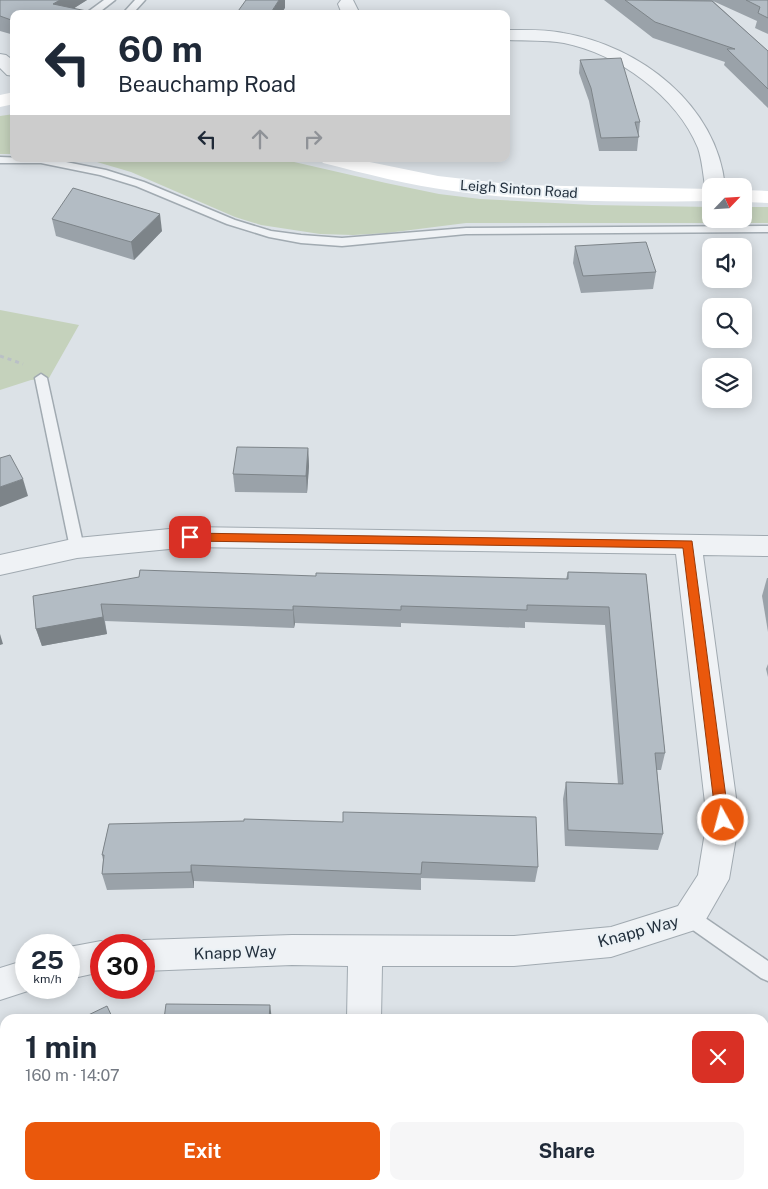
<!DOCTYPE html>
<html lang="en">
<head>
<meta charset="utf-8">
<style>
  body { margin:0; font-family:"Public Sans",sans-serif; background:#f6f6f7; color:#1f2937; height:100vh; display:flex; flex-direction:column; font-size:19px; white-space:nowrap }
  * { box-sizing:border-box; margin:0 }
  p { font-size:16px; color:#747a83 }
  .icon { flex:none; width:28px; height:28px; fill:none; stroke:currentColor; stroke-width:2; stroke-linecap:round; stroke-linejoin:round }
  .map { position:relative; flex:1; overflow:hidden }
  .sheet { position:absolute; left:0px; top:1014px; width:769px; height:176px; display:flex; flex-direction:column; background:#fff; border-radius:15px 15px 0 0; box-shadow:0 2px 12px #0003 }
  .sheet>* { flex:none }
  .hud { position:absolute; left:10px; top:10px; width:500px; height:152px; border-radius:10px; box-shadow:0 2px 12px #0003; background:#fff; color:#1f2937; overflow:hidden }
  .needle { width:32px; rotate:65deg }
  .tools { position:absolute; left:702px; top:178px; display:grid; gap:10px }
  .tools a { display:grid; place-items:center; width:50px; height:50px; border-radius:10px; background:#fff; box-shadow:0 2px 12px #0003; font-size:25px }
  .speed { position:absolute; left:15px; top:934px; display:flex; gap:10px; font-size:25px; font-weight:700; text-align:center }
  .speed>* { display:grid; place-content:center; width:65px; height:65px; border-radius:50%; background:#fff; box-shadow:0 2px 12px #0003; line-height:1 }
  .speed small { font-size:12px; font-weight:400 }
  .speed .limit { border:8px solid #d22; background:#fff; color:#111 }
  .pin { position:absolute; display:grid; place-items:center; width:42px; height:42px; color:#fff; margin:-21px; border-radius:10px; box-shadow:0 2px 8px #0006 }
  .me { position:absolute; width:55px; margin:-28px; rotate:353deg; stroke-linejoin:round; filter:drop-shadow(0 0 4px #0008) }
  .turn { display:flex; align-items:center; gap:18px; height:105px; padding:0 25px; font-size:22px }
  .turn .icon { width:65px; height:65px; stroke-width:2.5 }
  .turn b { display:block; font-size:35px; line-height:42px }
  .lanes { display:flex; align-items:center; height:48px; padding:0 25px; background:#0003; justify-content:center; gap:25px; direction:ltr }
  .lanes .off { opacity:.35 }
  .round { display:grid; place-items:center; flex:none; width:52px; height:52px; border-radius:10px; background:#f6f6f7 }
  .head { display:flex; align-items:center; justify-content:space-between; height:85px; padding:0 25px }
  h1 { font-size:30px; font-weight:700; line-height:38px }
  .action { display:flex; gap:10px; margin-top:auto; padding:10px 25px }
  .action a { flex:1; height:58px; border-radius:10px; background:#ea580c; color:#fff; font-size:20px; font-weight:700; line-height:58px; text-align:center }
  .action a+a { background:#f6f6f7; color:#1f2937 }
  .map>svg:first-child { display:block }
  .green { fill:#c5d2bc }
  .lines { fill:none; stroke-linecap:round; stroke-linejoin:round }
  .service-casing { stroke:#a1aab1; stroke-width:3 }
  .minor-casing { stroke:#a1aab1; stroke-width:2 }
  .path { stroke:#bac0c6; stroke-width:3; stroke-dasharray:4 4; stroke-linecap:butt }
  .service { fill:#eff2f5; fill-rule:evenodd }
  .minor { fill:#eff2f5; fill-rule:evenodd }
  .secondary { fill:#fff; fill-rule:evenodd }
  .wall { fill:#9aa2a9 }
  .shaded-wall { fill:#7d8489 }
  .building { fill:#b3bcc4; stroke:#7d8489 }
  .route { fill:#ea580c; stroke:#983908 }
  .labels { text-anchor:middle; stroke-width:4; stroke-linejoin:round; paint-order:stroke }
  .far-street-label { font-size:14px; fill:#25323f; stroke:#ebf1f5 }
  .street-label { font-size:16px; fill:#25323f; stroke:#ebf1f5 }
</style>
</head>
<body>
<div class="map">
<svg width="768" height="1189" viewBox="0 0 768 1189">
  <rect width="100%" height="100%" fill="#dce2e7"/>
  <g class="green">
    <polygon points="14,114 14,154 0,154 0,116"/>
    <polygon points="77,159 281,159 386,183 439,194 480,199 592,205 711,207 711,219 744,219 744,207 768,207 768,223 466,223 387,233 353,235 320,234 261,225 235,217 131,172 97,162"/>
    <polygon points="0,310 79,325 49,378 31,380 0,390"/>
  </g>
  <g class="lines">
    <g class="service-casing">
      <g id="service">
        <polygon points="104,0 115,0 97,14 85,14"/>
        <polygon points="135,0 145,0 135,11 137,14 127,14 125,11"/>
        <polygon points="0,157 51,159 106,170 144,182 235,220 271,231 301,235 342,238 466,228 768,226 768,232 466,234 342,246 301,243 269,237 227,224 136,186 100,175 41,163 0,163"/>
        <polygon points="41,374 47,378 84,548 82,552 77,553 72,552 70,548 35,378"/>
        <polygon points="689,909 695,911 768,961 768,981 761,978 683,923 680,917 683,911"/>
        <polygon points="397,1185 606,1185 607,1189 398,1189"/>
      </g>
    </g>
    <g class="minor-casing">
      <g id="minor">
        <polygon points="341,0 353,0 360,14 342,14 338,4"/>
        <path d="M506 30C525 30 545 29 563 33 640 46 717 105 725 186H711V191L708 190 705 186C703 173 702 160 698 148 677 96 618 54 564 43 545 40 525 41 506 40Z"/>
        <polygon points="0,54 6,55 14,61 14,76 7,75 0,68"/>
        <polygon points="190,527 768,536 768,556 703,555 739,820 729,879 701,928 611,957 514,966 382,966 381,1019 347,1019 348,966 292,965 144,971 144,945 132,945 144,940 292,935 514,936 611,927 678,906 698,875 707,820 676,554 190,547 77,558 0,575 0,555 77,538"/>
        <polygon points="101,941 110,945 101,945 101,972 69,979 69,947"/>
        <polygon points="26,960 26,988 37,988 0,1000 0,968"/>
        <rect x="344" y="1185" width="38" height="4"/>
      </g>
    </g>
    <polyline class="path" points="0,356 23,364"/>
    <use href="#service" class="service"/>
    <use href="#minor" class="minor"/>
    <g class="secondary">
      <polygon points="14,92 14,104 0,107 0,95"/>
      <path d="M320 159H355L438 176 517 185 711 189V201C626 202 538 203 453 191 409 185 366 174 323 163Z"/>
      <polygon points="744,190 768,191 768,203 744,202"/>
    </g>
  </g>
  <g class="wall">
    <polygon points="0,0 87,0 74,8 14,14 14,35 0,31"/>
    <polygon points="604,0 768,0 768,34 755,28 757,21 713,1 768,51 768,108 724,65 725,62 653,38"/>
    <polygon points="580,60 640,122 637,151 599,151 589,101 579,73"/>
    <polygon points="52,219 162,231 134,260 56,236"/>
    <polygon points="575,246 656,272 653,289 581,293 573,263"/>
    <polygon points="308,448 309,466 307,493 235,492 233,474"/>
    <polygon points="568,572 646,574 665,753 661,770 657,770 663,834 658,850 565,846 563,799 566,782 618,784 605,625 525,622 525,628 401,623 401,627 295,623 294,628 105,621 107,634 42,646 36,629 33,596 316,576 566,579"/>
    <polygon points="767,578 768,578 768,632 762,596"/>
    <polygon points="768,664 768,677 766,669"/>
    <polygon points="109,824 538,867 535,882 421,878 421,890 194,881 194,888 107,890 102,874 103,860 102,855"/>
    <polygon points="764,1042 768,1042 768,1098 764,1097"/>
  </g>
  <g class="shaded-wall">
    <polygon points="60,0 87,0 65,14 53,4"/>
    <polygon points="279,0 285,0 285,8 281,14 270,14"/>
    <polygon points="160,214 162,231 134,260 131,242"/>
    <polygon points="308,448 309,466 307,493 306,476"/>
    <polygon points="23,479 28,496 0,507 0,487"/>
    <polygon points="101,604 107,634 42,646 36,629"/>
    <polygon points="293,606 295,623 294,628 293,610"/>
    <polygon points="0,634 3,644 0,645"/>
    <polygon points="191,865 194,881 194,888 191,872"/>
    <polygon points="270,1005 272,1019 269,1019"/>
    <polygon points="5,1109 5,1126 0,1128 0,1111"/>
  </g>
  <g class="building">
    <polygon points="0,0 60,0 53,4 101,14 14,14 14,21 0,16"/>
    <polygon points="246,0 279,0 270,14 214,14 215,12 236,14"/>
    <polygon points="625,0 712,1 768,51 768,89 727,49 735,49 655,22"/>
    <polygon points="746,0 768,0 768,18 758,13 760,7"/>
    <polygon points="621,58 640,122 635,122 639,137 601,138 591,88 580,60"/>
    <polygon points="73,188 160,214 131,242 52,219"/>
    <polygon points="646,242 656,272 583,276 575,246"/>
    <polygon points="237,447 308,448 306,476 233,474"/>
    <polygon points="10,455 23,479 0,487 0,458"/>
    <polygon points="140,570 316,576 316,573 568,579 568,572 646,574 665,753 655,753 663,834 568,830 566,782 623,784 609,607 527,605 527,610 401,606 401,610 293,606 293,610 101,604 103,617 36,629 33,596 139,577"/>
    <polygon points="343,812 536,817 538,867 422,862 421,874 191,865 191,872 102,874 104,855 102,855 109,824 244,821 244,819 343,822"/>
    <polygon points="166,1004 270,1005 269,1019 164,1019"/>
    <polygon points="107,1006 113,1019 80,1019"/>
    <rect x="764" y="1042" width="4" height="43"/>
    <polygon points="5,1063 5,1109 0,1111 0,1065"/>
  </g>
  <polygon class="route" points="190,533 692,541 729,820 727,824 723,825 718,824 716,820 683,548 190,541 185,537"/>
  <g class="labels">
    <g class="far-street-label">
      <text transform="translate(519 189) rotate(4)" y="5">Leigh Sinton Road</text>
    </g>
    <g class="street-label">
      <text transform="translate(638 931) rotate(-15)" y="6">Knapp Way</text>
      <text transform="translate(235 952) rotate(-2)" y="6">Knapp Way</text>
    </g>
  </g>
</svg>
<div class="tools">
<a><svg class="needle" viewBox="-14 -14 28 28"><path d="M0-13l5 13h-10z" fill="#e53935"/><path d="M0 13l5-13h-10z" fill="#747a83"/></svg></a>
<a><svg class="icon" aria-label="sound" viewBox="0 0 24 24"><path d="M4 9h4l5-4v14l-5-4H4zM17 9q2 3 0 6"/></svg></a>
<a><svg class="icon" aria-label="search" viewBox="0 0 24 24"><circle cx="10" cy="10" r="6"/><path d="M15 15l6 6"/></svg></a>
<a><svg class="icon" aria-label="layers" viewBox="0 0 24 24"><path d="M12 4l9 5-9 5-9-5zM3 14l9 5 9-5"/></svg></a>
</div>
<div class="speed"><div>25<small>km/h</small></div><div class="limit">30</div></div>
<div class="pin" style="left:190px;top:537px;background:#d93025"><svg class="icon" aria-label="arrive" viewBox="0 0 24 24"><path d="M6 21V4h12l-3 4 3 4H6"/></svg></div>
<svg class="me" style="left:723px;top:820px" viewBox="-20 -20 40 40"><circle r="17" fill="#ea580c" stroke="#fff" stroke-width="3"/><path d="M0-11L8 9 0 5-8 9z" fill="#fff"/></svg>
<div class="hud">
<div class="turn"><svg class="icon" aria-label="left" viewBox="0 0 24 24"><path d="M17 20v-9H6M10 6l-5 5 5 5"/></svg><div><b>60 m</b>Beauchamp Road</div></div>
<div class="lanes"><svg class="icon" aria-label="left" viewBox="0 0 24 24"><path d="M17 20v-9H6M10 6l-5 5 5 5"/></svg><svg class="icon off" aria-label="ahead" viewBox="0 0 24 24"><path d="M12 20V5M6 11l6-6 6 6"/></svg><svg class="icon off" aria-label="right" viewBox="0 0 24 24"><path d="M7 20v-9h11M14 6l5 5-5 5"/></svg></div>
</div>
<section class="sheet">
<div class="head"><div><h1>1 min</h1><p>160 m · 14:07</p></div><a class="round" style="background:#d93025;color:#fff"><svg class="icon" aria-label="close" viewBox="0 0 24 24"><path d="M6 6l12 12M18 6L6 18"/></svg></a></div>
<div class="action"><a>Exit</a><a>Share</a></div>
</section>
</div>
</body>
</html>
